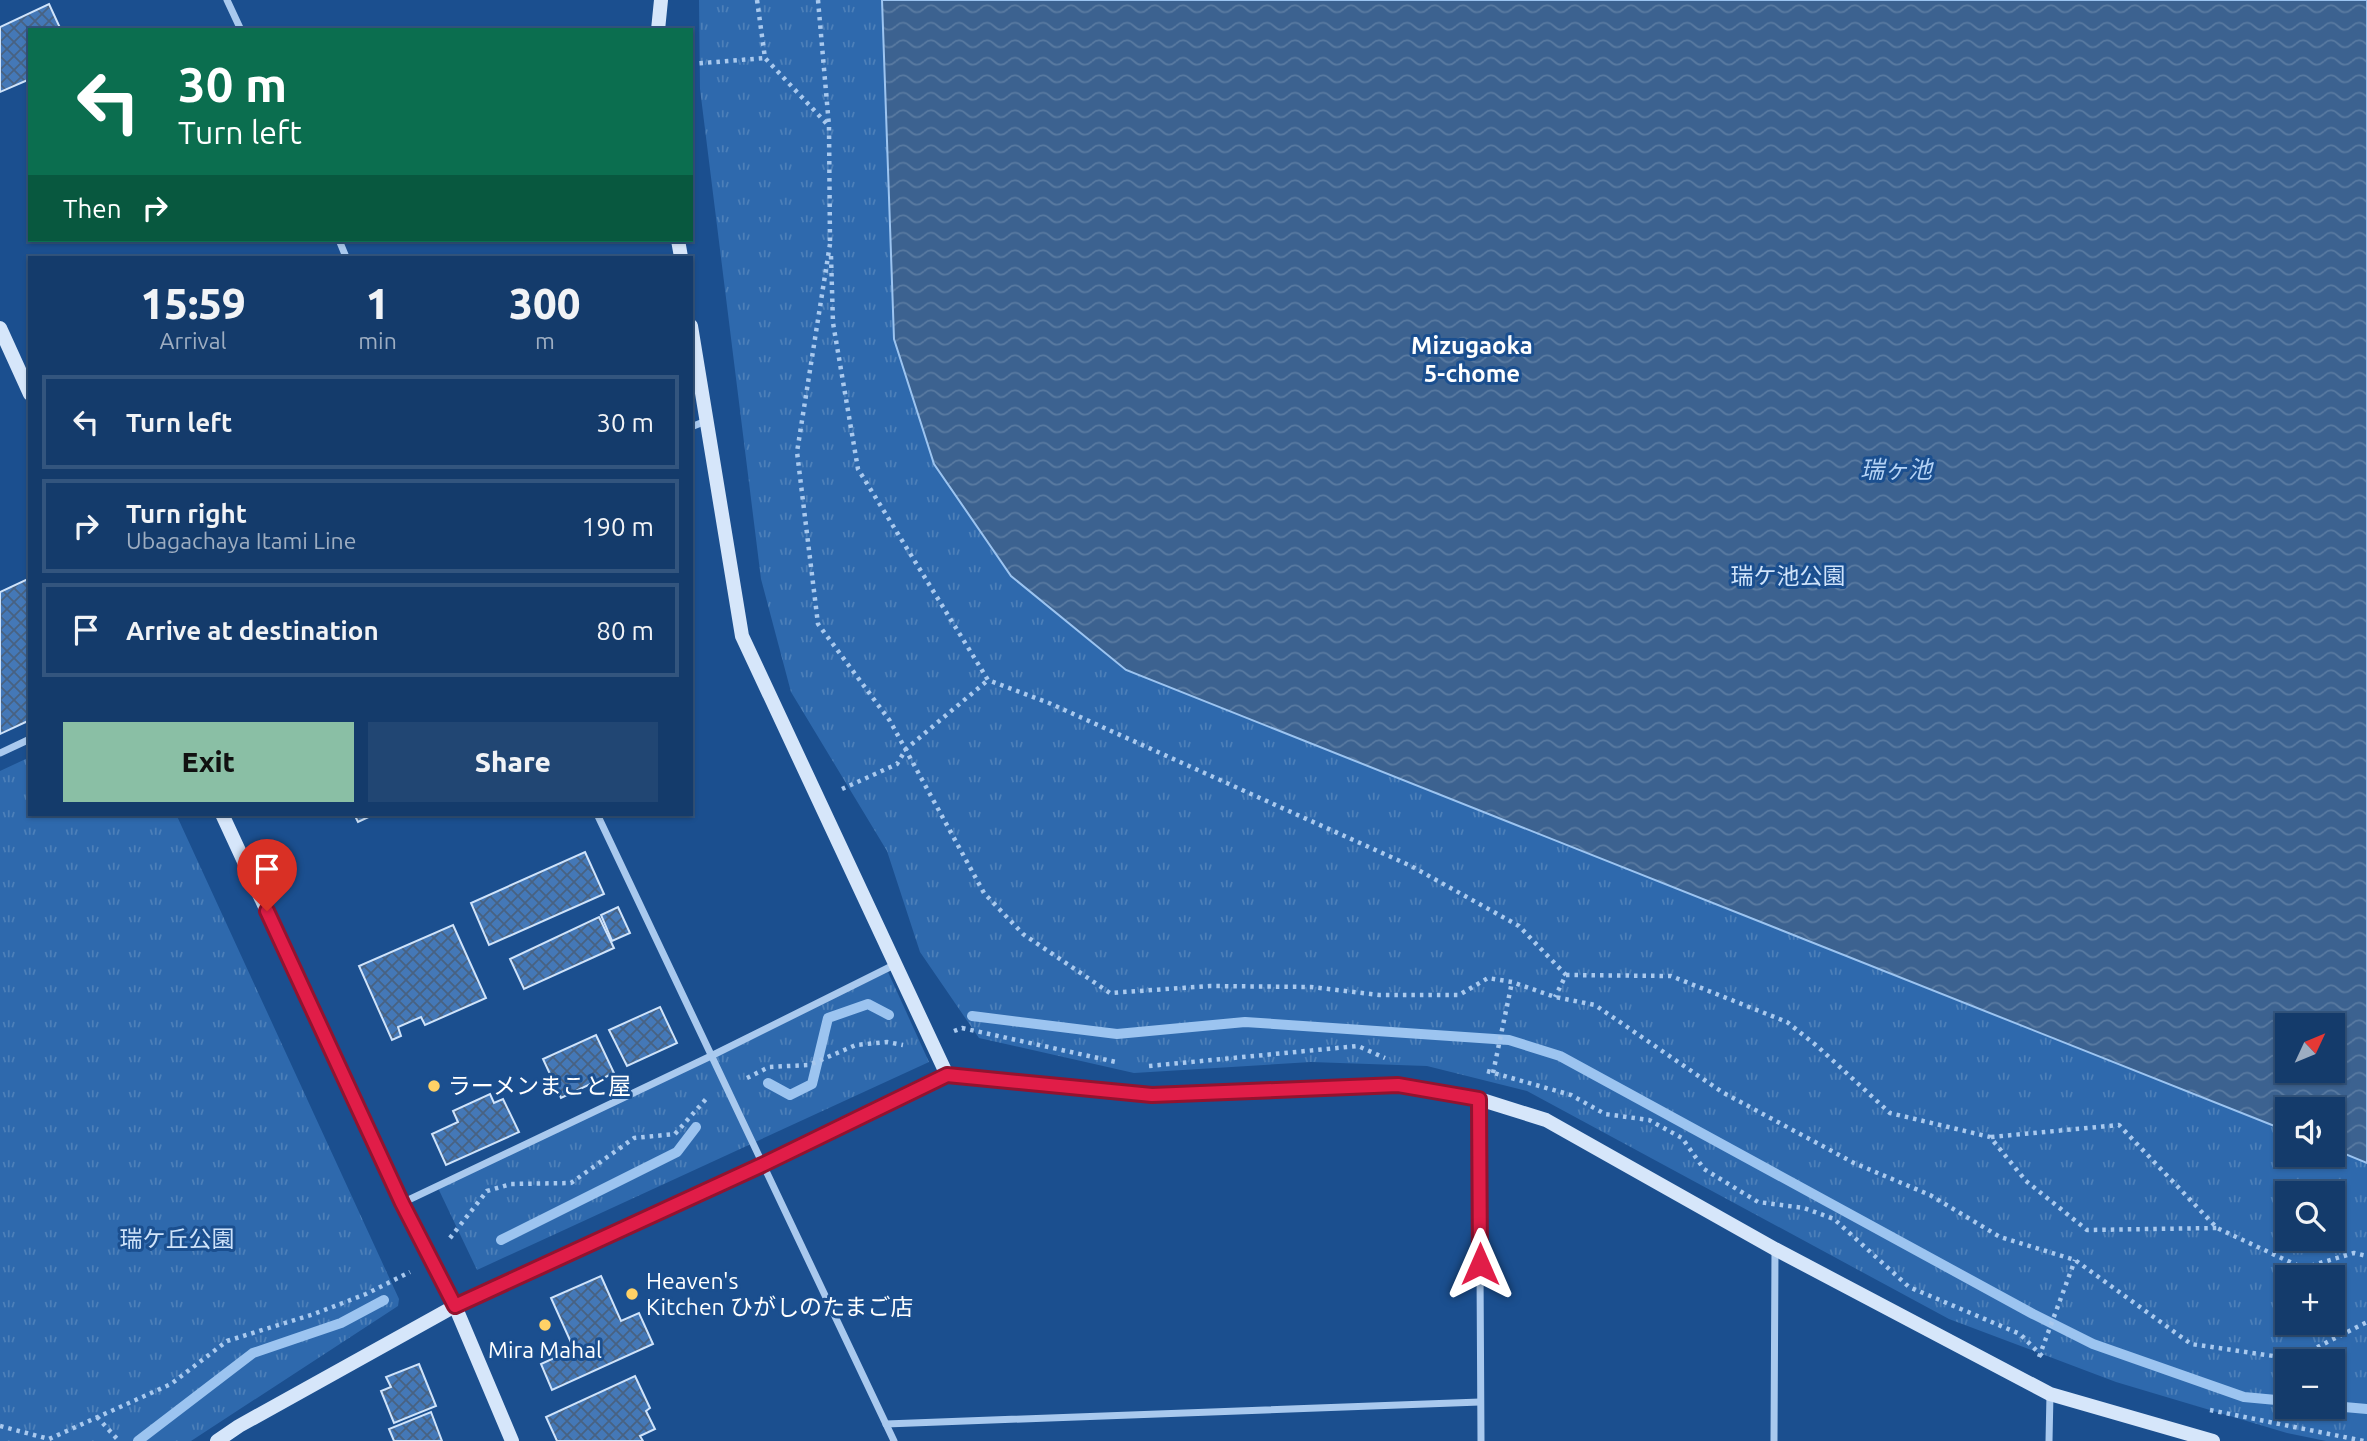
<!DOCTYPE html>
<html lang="en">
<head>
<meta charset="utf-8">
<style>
  body { margin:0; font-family:Ubuntu,"Noto Sans JP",sans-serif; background:#214673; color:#f1f3f6; height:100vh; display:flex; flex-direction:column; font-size:26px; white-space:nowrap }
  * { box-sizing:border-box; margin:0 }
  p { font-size:23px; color:#9dadc1 }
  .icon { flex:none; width:38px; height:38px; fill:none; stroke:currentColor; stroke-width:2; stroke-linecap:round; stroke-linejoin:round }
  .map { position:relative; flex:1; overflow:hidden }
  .panel { position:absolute; left:28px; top:256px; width:665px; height:560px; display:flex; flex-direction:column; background:#143b6b; border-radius:0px; box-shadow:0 2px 5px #0004,0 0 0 2px #33557e }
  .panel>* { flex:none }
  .hud { position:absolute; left:28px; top:28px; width:665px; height:214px; border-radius:0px; box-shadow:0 2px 5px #0004,0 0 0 2px #33557e; background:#0b6e4f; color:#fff; overflow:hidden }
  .needle { width:46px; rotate:46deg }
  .fabs { position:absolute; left:2275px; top:1013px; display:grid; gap:14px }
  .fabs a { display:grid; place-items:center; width:70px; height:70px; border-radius:0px; background:#143b6b; box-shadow:0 2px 5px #0004,0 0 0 2px #33557e; font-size:35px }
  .pin { position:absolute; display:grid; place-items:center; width:60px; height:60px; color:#fff; margin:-72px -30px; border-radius:50% 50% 50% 0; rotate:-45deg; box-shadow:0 0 7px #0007 }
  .pin .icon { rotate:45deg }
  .me { position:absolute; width:77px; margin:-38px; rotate:0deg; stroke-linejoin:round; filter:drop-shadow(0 0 5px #0008) }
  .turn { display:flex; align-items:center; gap:24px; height:147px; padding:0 35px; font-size:32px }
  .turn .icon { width:91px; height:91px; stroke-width:2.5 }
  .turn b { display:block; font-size:49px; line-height:60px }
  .then { display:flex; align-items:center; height:66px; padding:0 35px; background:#0003; gap:14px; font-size:26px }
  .eta { display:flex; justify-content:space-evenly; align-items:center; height:119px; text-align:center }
  .eta b { font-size:42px; font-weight:800; line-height:49px }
  .button { display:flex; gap:14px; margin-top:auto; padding:14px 35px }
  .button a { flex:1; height:80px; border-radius:0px; background:#8abfa5; color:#111; font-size:28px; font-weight:800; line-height:80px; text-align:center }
  .button a+a { background:#214673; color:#f1f3f6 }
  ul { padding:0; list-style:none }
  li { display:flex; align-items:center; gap:21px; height:94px; margin:0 14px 10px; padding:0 21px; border:4px solid #33557e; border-radius:0px }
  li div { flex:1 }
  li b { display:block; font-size:26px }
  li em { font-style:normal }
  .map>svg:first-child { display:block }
  .park { fill:url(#park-tufts); fill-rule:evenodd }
  .water { fill:url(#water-waves); stroke:#9cc4f0; stroke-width:2; fill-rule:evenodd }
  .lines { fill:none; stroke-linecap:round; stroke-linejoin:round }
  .stream { stroke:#9cc4f0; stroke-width:10 }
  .building { fill:url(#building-cross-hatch); stroke:#cfe3fa; stroke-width:2 }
  .path { stroke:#a9c9ee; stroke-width:4.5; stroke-dasharray:3.5 5; stroke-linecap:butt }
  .street { stroke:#a9c9ee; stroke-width:7 }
  .secondary { stroke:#d6e6fa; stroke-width:14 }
  .route-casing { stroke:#92132f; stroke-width:18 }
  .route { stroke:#e11d48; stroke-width:12 }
  .poi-dot { fill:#ffd166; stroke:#1b4f8f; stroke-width:2.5 }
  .labels { text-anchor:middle; stroke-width:6; stroke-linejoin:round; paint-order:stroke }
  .park-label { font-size:23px; fill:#cfe3fa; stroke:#1b4f8f }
  .poi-label { font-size:23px; fill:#fff; stroke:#1b4f8f; text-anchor:start }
  .neighbourhood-label { font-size:24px; font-weight:bold; fill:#fff; stroke:#1b4f8f }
  .water-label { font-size:24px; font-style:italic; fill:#b5d3f5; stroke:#1b4f8f }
</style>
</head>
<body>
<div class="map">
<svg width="2367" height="1441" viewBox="0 0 2367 1441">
  <defs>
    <pattern id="park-tufts" width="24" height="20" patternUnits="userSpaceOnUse" patternTransform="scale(1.75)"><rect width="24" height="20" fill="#2e69ad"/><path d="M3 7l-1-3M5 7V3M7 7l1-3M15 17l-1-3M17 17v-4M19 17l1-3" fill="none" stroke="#4d80b9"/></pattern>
    <pattern id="water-waves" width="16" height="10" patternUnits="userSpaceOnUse" patternTransform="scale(1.75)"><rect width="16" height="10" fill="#3c6290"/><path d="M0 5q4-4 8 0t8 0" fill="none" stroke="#597aa1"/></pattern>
    <pattern id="building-cross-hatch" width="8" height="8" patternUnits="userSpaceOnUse" patternTransform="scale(1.75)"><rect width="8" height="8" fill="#4478b7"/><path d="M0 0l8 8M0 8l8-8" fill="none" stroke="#486282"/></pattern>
  </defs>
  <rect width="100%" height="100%" fill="#1b4f8f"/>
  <g class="park">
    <path d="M699 0H2367V1441H2326L2287 1433 2116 1382 1949 1319 1527 1091 1427 1066 1311 1062 1134 1073 979 1038 920 952 887 851 791 692 761 579 700 89ZM2287 1026H2333V1071H2287ZM2287 1110H2333V1155H2287ZM2287 1194H2333V1239H2287ZM2287 1278H2333V1323H2287ZM2287 1362H2333V1407H2287Z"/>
    <polygon points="30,757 30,814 176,814 399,1299 398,1306 191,1441 0,1441 0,771"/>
    <polygon points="888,972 929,1062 477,1270 438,1188"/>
  </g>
  <path class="water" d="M882 0H2367V1163L2333 1149V1110H2287V1131L1126 670 1011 576 934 464 894 339ZM2287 1026H2333V1071H2287Z"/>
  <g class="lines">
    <g class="stream">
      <polyline points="972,1016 1117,1034 1245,1022 1509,1040 1560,1056 2033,1314 2093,1344 2244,1397 2287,1401"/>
      <polyline points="768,1083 790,1095 812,1084 828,1018 868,1004 889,1015"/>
      <polyline points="501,1240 677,1152 696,1127"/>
      <polyline points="2333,1406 2367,1409"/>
      <polyline points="138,1441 253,1353 341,1323 384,1300"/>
    </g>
  </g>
  <g class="building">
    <polygon points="49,4 61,30 30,30 30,79 0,92 0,27"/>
    <polygon points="30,578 30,720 0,734 0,592"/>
    <polygon points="354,814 375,814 358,822"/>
    <polygon points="585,852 604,894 489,945 471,903"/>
    <polygon points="618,907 630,933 612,941 601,915"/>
    <polygon points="599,917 614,948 524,989 510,959"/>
    <polygon points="453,925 486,998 425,1025 421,1017 398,1027 401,1036 392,1040 359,966"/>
    <polygon points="660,1007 677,1043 627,1066 609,1030"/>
    <polygon points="596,1035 614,1073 561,1098 543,1059"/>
    <polygon points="490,1094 494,1103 503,1099 519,1132 446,1165 432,1134 458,1122 453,1111"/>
    <polygon points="601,1276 621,1321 639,1313 653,1344 552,1390 541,1364 574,1349 551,1298"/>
    <polygon points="419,1364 436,1406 394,1423 381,1391 391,1387 386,1377"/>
    <polygon points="635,1376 650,1408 646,1411 655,1429 640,1436 643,1441 557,1441 546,1417"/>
    <polygon points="431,1412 442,1441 394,1441 389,1429"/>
  </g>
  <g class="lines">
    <g class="path">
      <polyline points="757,0 765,58 828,125"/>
      <polyline points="818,0 829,126 830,244"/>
      <polyline points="691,64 765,58"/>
      <polyline points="830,244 797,452 818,624 890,721 984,893 1023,934 1110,993 1210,986 1311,987 1379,995 1459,995 1488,978 1512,982 1555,997 1595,1005 1722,1092 1854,1163 1930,1195 2000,1237 2075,1260 2191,1344 2294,1359 2367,1322"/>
      <polyline points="831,256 833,323 858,469 988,680 1049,703 1411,866 1519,926 1566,975 1555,997"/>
      <polyline points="842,789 897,764 906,749 988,680"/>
      <polyline points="1566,975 1671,976 1787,1022 1817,1046 1890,1113 1990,1137 2026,1181 2087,1230 2217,1228"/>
      <polyline points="954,1031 962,1028 1116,1062"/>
      <polyline points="1149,1066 1358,1046 1385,1058"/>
      <polyline points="1487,1071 1571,1095 1605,1114 1649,1120 1682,1138 1704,1169 1758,1202 1804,1208 1834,1219 1909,1287 2020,1334 2043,1357"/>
      <polyline points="1493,1073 1512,982"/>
      <polyline points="747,1078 769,1067 809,1065 856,1045 887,1042 903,1045"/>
      <polyline points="1991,1137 2119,1125 2217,1228 2303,1268 2354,1253 2367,1256"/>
      <polyline points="450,1238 487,1191 511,1184 571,1183 634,1138 675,1134 706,1099"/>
      <polyline points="2039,1357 2075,1260"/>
      <polyline points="2210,1410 2364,1441"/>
      <polyline points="97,1417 119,1441"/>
      <polyline points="0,1426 49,1439 171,1384 227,1341 314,1314 366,1294 410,1272"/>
    </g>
    <g class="street">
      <polyline points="227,0 241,30"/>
      <polyline points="339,240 346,257"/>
      <polyline points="691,427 706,421"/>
      <polyline points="0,753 30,739"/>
      <polyline points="597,814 894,1441"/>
      <polyline points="1479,1099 1481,1441"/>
      <polyline points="402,1203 711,1056 896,964"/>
      <polyline points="886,1424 1480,1402"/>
      <polyline points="1774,1441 1775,1250"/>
      <polyline points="2049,1441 2050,1394"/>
    </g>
    <g class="secondary">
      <polyline points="658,30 661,0"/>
      <polyline points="678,240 681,257"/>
      <polyline points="691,326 742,636 947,1075"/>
      <polyline points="0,328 30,394"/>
      <polyline points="222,814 402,1203 455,1306 512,1441"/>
      <polyline points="217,1441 239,1426 455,1306 762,1165 947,1075 1152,1095 1398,1085 1479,1099 1546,1120 1775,1249 2050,1394 2213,1441"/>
    </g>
  </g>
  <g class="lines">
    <g class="route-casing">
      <polyline id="route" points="267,911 402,1203 455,1306 762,1165 947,1075 1152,1095 1398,1085 1479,1099 1480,1264"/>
    </g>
    <use href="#route" class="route"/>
  </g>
  <g class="poi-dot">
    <circle cx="434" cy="1086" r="7"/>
    <circle cx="632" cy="1294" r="7"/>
    <circle cx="545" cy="1325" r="7"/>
  </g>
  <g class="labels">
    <g class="park-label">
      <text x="1788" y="584">瑞ケ池公園</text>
      <text x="177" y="1247">瑞ケ丘公園</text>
    </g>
    <g class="poi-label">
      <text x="448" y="1094">ラーメンまこと屋</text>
      <text x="646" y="1289">Heaven's<tspan x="646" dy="26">Kitchen ひがしのたまご店</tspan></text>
      <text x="545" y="1358" text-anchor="middle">Mira Mahal</text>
    </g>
    <g class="neighbourhood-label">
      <text x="1472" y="354">Mizugaoka<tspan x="1472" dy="28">5-chome</tspan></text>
    </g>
    <g class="water-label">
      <text x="1896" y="478">瑞ヶ池</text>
    </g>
  </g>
</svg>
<div class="fabs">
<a><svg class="needle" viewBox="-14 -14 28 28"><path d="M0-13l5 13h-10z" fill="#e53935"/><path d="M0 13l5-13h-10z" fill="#9dadc1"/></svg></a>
<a><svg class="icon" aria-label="sound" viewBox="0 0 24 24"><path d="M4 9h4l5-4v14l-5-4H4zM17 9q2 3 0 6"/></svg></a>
<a><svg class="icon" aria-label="search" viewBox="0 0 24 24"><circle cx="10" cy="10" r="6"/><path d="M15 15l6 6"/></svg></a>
<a>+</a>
<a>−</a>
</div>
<div class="pin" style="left:267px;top:911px;background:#d93025"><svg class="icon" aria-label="arrive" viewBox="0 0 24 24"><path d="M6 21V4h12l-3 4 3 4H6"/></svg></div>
<svg class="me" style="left:1480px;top:1264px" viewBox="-20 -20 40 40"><path d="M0-17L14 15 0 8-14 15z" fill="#e11d48" stroke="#fff" stroke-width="4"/></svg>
<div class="hud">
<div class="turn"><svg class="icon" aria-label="left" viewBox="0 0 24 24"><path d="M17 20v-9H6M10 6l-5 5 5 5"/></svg><div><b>30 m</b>Turn left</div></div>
<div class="then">Then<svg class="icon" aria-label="right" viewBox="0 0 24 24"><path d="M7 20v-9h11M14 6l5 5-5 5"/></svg></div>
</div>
<section class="panel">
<div class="eta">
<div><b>15:59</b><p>Arrival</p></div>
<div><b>1</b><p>min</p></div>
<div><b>300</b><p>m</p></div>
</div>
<ul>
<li><svg class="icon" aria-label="left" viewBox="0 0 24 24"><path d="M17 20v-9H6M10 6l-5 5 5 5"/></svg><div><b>Turn left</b></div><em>30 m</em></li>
<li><svg class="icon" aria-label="right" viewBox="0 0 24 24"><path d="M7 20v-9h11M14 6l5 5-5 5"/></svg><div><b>Turn right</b><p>Ubagachaya Itami Line</p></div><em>190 m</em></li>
<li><svg class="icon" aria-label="arrive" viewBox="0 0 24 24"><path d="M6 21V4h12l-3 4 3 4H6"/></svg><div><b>Arrive at destination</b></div><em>80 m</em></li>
</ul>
<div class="button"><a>Exit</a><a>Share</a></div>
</section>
</div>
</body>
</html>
